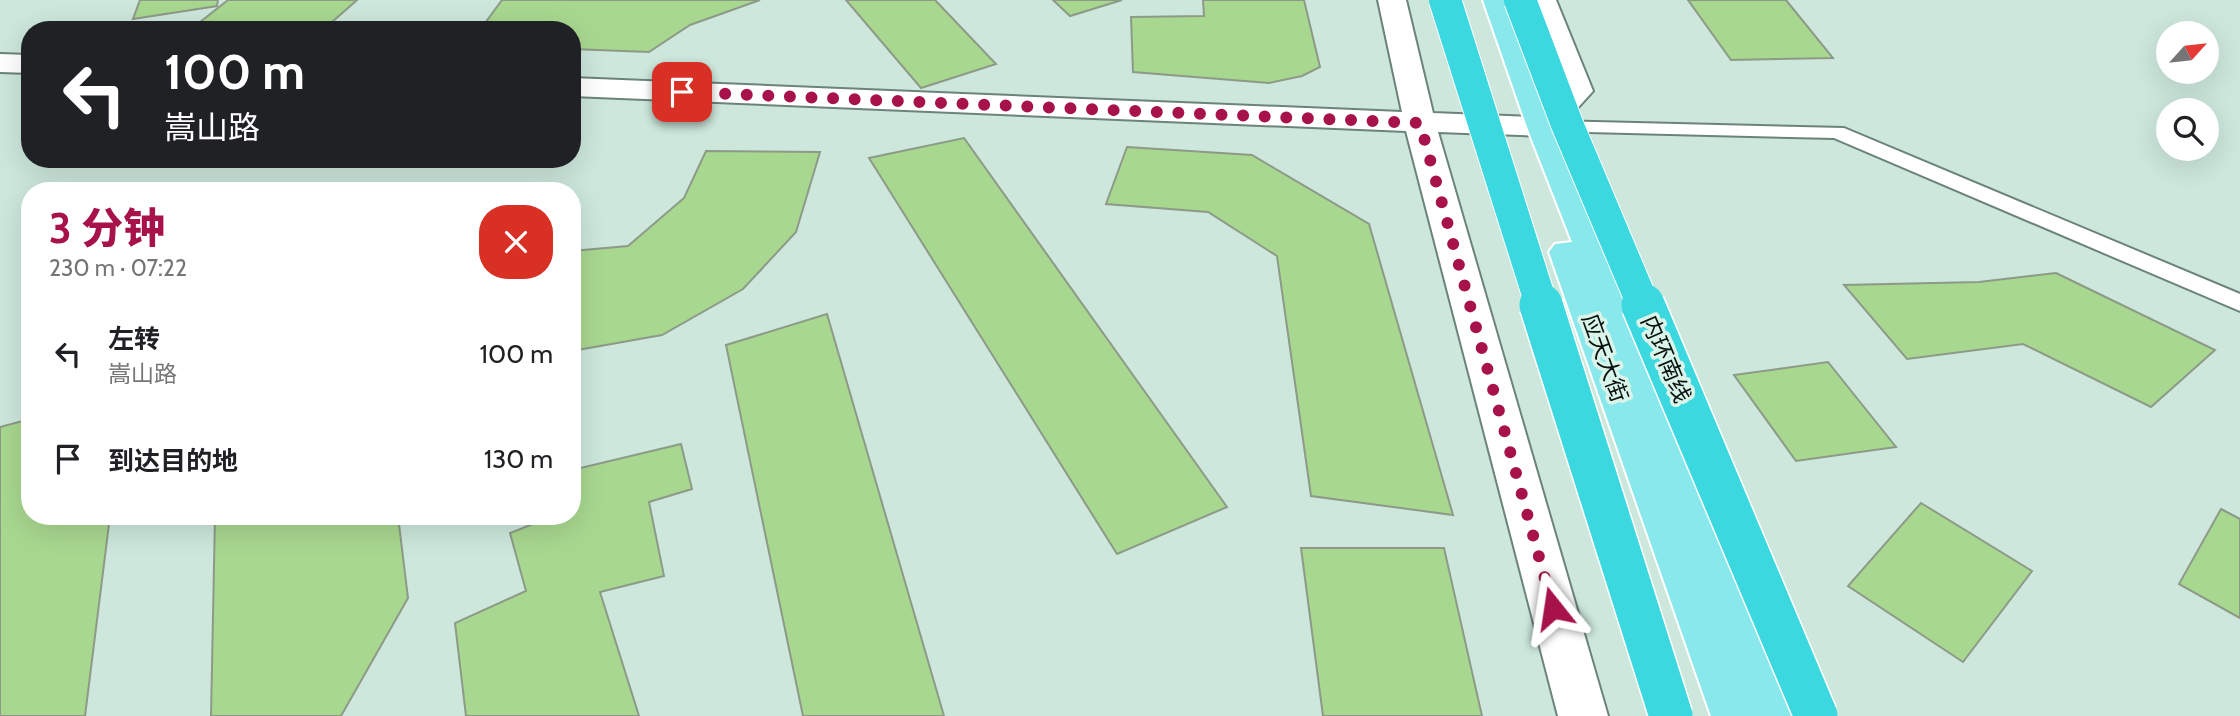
<!DOCTYPE html>
<html lang="zh">
<head>
<meta charset="utf-8">
<style>
  body { margin:0; font-family:Cabin,"Noto Sans SC",sans-serif; background:#f6f6f6; color:#202124; height:100vh; display:flex; flex-direction:column; font-size:26px; white-space:nowrap }
  * { box-sizing:border-box; margin:0 }
  p { font-size:23px; color:#757577 }
  .icon { flex:none; width:38px; height:38px; fill:none; stroke:currentColor; stroke-width:2; stroke-linecap:round; stroke-linejoin:round }
  .map { position:relative; flex:1; overflow:hidden }
  .details { position:absolute; left:21px; top:182px; width:560px; height:343px; display:flex; flex-direction:column; background:#fff; border-radius:28px; box-shadow:0 7px 28px #0002 }
  .details>* { flex:none }
  .guide { position:absolute; left:21px; top:21px; width:560px; height:147px; border-radius:28px; box-shadow:0 7px 28px #0002; background:#202124; color:#fff; overflow:hidden }
  .needle { width:46px; rotate:63deg }
  .buttons { position:absolute; left:2156px; top:21px; display:grid; gap:14px }
  .buttons a { display:grid; place-items:center; width:63px; height:63px; border-radius:50%; background:#fff; box-shadow:0 7px 28px #0002; font-size:35px }
  .pin { position:absolute; display:grid; place-items:center; width:60px; height:60px; color:#fff; margin:-30px; border-radius:14px; box-shadow:0 4px 10px #0006 }
  .me { position:absolute; width:77px; margin:-38px; rotate:345deg; stroke-linejoin:round; filter:drop-shadow(0 0 5px #0008) }
  .turn { display:flex; align-items:center; gap:24px; height:147px; padding:0 28px; font-size:32px }
  .turn .icon { width:91px; height:91px; stroke-width:2.5 }
  .turn b { display:block; font-size:49px; line-height:60px }
  .round { display:grid; place-items:center; flex:none; width:74px; height:74px; border-radius:28px; background:#f6f6f6 }
  .summary { display:flex; align-items:center; justify-content:space-between; height:119px; padding:0 28px }
  h1 { font-size:42px; font-weight:800; line-height:52px; color:#a7124b }
  ul { padding:0; list-style:none }
  li { display:flex; align-items:center; gap:21px; height:105px; padding:0 28px }
  li div { flex:1 }
  li b { display:block; font-size:26px }
  li em { font-style:normal }
  .map>svg:first-child { display:block }
  .building { fill:#a8d890; stroke:#8d9a87; stroke-width:2 }
  .lines { fill:none; stroke-linecap:round; stroke-linejoin:round }
  .lane-casing { stroke:#6b8378; stroke-width:4 }
  .secondary-casing { stroke:#6b8378; stroke-width:4 }
  .primary-casing { stroke:#fff; stroke-width:4 }
  .lane { fill:#fff; fill-rule:evenodd }
  .secondary { fill:#fff; fill-rule:evenodd }
  .primary { fill:#89e8ec; fill-rule:evenodd }
  .highway-bridge-far1-casing { stroke:#fff; stroke-width:34; stroke-linecap:butt }
  .highway-bridge-casing { stroke:#fff; stroke-width:46; stroke-linecap:butt }
  .highway-bridge-far1 { stroke:#3bd8e0; stroke-width:32 }
  .highway-bridge { stroke:#3bd8e0; stroke-width:43 }
  .route { stroke:#a7124b; stroke-width:12; stroke-dasharray:0 21.6 }
  .labels { text-anchor:middle; stroke-width:7; stroke-linejoin:round; paint-order:stroke }
  .street-label { font-size:23px; fill:#09120f; stroke:#daf4e9 }
</style>
</head>
<body>
<div class="map">
<svg width="2240" height="716" viewBox="0 0 2240 716">
  <rect width="100%" height="100%" fill="#cde7dc"/>
  <g class="building">
    <polygon points="140,0 218,0 217,6 133,19"/>
    <polygon points="228,0 357,0 323,30 190,30"/>
    <polygon points="502,0 760,0 690,25 649,52 572,49 572,30 480,30"/>
    <polygon points="846,0 935,0 996,64 921,88"/>
    <polygon points="1053,0 1122,0 1070,16"/>
    <polygon points="1203,0 1304,0 1320,67 1302,76 1269,83 1133,72 1131,17 1204,16"/>
    <polygon points="1688,0 1786,0 1833,58 1731,60"/>
    <polygon points="964,138 1227,507 1117,554 869,158"/>
    <polygon points="1127,147 1252,155 1369,224 1453,515 1311,496 1277,256 1208,212 1106,204"/>
    <polygon points="706,151 820,152 796,232 743,289 662,335 572,351 572,251 628,246 684,198"/>
    <polygon points="2056,273 2215,350 2151,407 2023,344 1907,359 1844,285 1979,282"/>
    <polygon points="827,314 944,716 803,716 726,345"/>
    <polygon points="1828,362 1896,447 1796,461 1734,375"/>
    <polygon points="30,419 30,516 110,516 85,716 0,716 0,427"/>
    <polygon points="681,444 692,489 649,502 664,576 600,592 639,716 466,716 455,623 526,591 510,533 553,516 572,516 572,470"/>
    <polygon points="1921,503 2032,571 1963,662 1848,586"/>
    <polygon points="2221,509 2240,519 2240,618 2179,584"/>
    <polygon points="215,516 398,516 408,598 341,716 211,716"/>
    <polygon points="1301,548 1444,548 1482,716 1323,716"/>
  </g>
  <g class="lines">
    <g class="lane-casing">
      <polygon id="lane" points="1554,121 1844,128 2240,294 2240,311 1834,138 1547,131 1544,127"/>
    </g>
    <g class="secondary-casing">
      <g id="secondary">
        <polygon points="1378,0 1406,0 1433,113 1535,117 1562,90 1528,0 1556,0 1593,91 1554,134 1543,136 1438,132 1608,716 1558,716 1406,131 572,96 572,78 1402,112"/>
        <polygon points="0,54 30,55 30,73 0,72"/>
      </g>
    </g>
    <g class="primary-casing">
      <polygon id="primary" points="1483,0 1511,0 1559,127 1808,716 1711,716 1549,252 1555,244 1572,242 1527,127"/>
    </g>
    <use href="#lane" class="lane"/>
    <use href="#secondary" class="secondary"/>
    <use href="#primary" class="primary"/>
    <g class="highway-bridge-far1-casing">
      <g id="highway-bridge-far1">
        <polyline points="1445,0 1542,307"/>
        <polyline points="1520,0 1567,124 1644,307"/>
      </g>
    </g>
    <g class="highway-bridge-casing">
      <g id="highway-bridge">
        <polyline points="1541,305 1671,716"/>
        <polyline points="1643,305 1816,716"/>
      </g>
    </g>
    <use href="#highway-bridge-far1" class="highway-bridge-far1"/>
    <use href="#highway-bridge" class="highway-bridge"/>
  </g>
  <g class="lines">
    <polyline class="route" points="682,92 1420,123 1553,608"/>
  </g>
  <g class="labels">
    <g class="street-label">
      <text transform="translate(1605 358) rotate(70)" y="8">应天大街</text>
      <text transform="translate(1666 359) rotate(67)" y="8">内环南线</text>
    </g>
  </g>
</svg>
<div class="buttons">
<a><svg class="needle" viewBox="-14 -14 28 28"><path d="M0-13l5 13h-10z" fill="#e53935"/><path d="M0 13l5-13h-10z" fill="#757577"/></svg></a>
<a><svg class="icon" aria-label="search" viewBox="0 0 24 24"><circle cx="10" cy="10" r="6"/><path d="M15 15l6 6"/></svg></a>
</div>
<div class="pin" style="left:682px;top:92px;background:#d93025"><svg class="icon" aria-label="arrive" viewBox="0 0 24 24"><path d="M6 21V4h12l-3 4 3 4H6"/></svg></div>
<svg class="me" style="left:1553px;top:608px" viewBox="-20 -20 40 40"><path d="M0-17L14 15 0 8-14 15z" fill="#a7124b" stroke="#fff" stroke-width="4"/></svg>
<div class="guide">
<div class="turn"><svg class="icon" aria-label="left" viewBox="0 0 24 24"><path d="M17 20v-9H6M10 6l-5 5 5 5"/></svg><div><b>100 m</b>嵩山路</div></div>
</div>
<section class="details">
<div class="summary"><div><h1>3 分钟</h1><p>230 m · 07:22</p></div><a class="round" style="background:#d93025;color:#fff"><svg class="icon" aria-label="close" viewBox="0 0 24 24"><path d="M6 6l12 12M18 6L6 18"/></svg></a></div>
<ul>
<li><svg class="icon" aria-label="left" viewBox="0 0 24 24"><path d="M17 20v-9H6M10 6l-5 5 5 5"/></svg><div><b>左转</b><p>嵩山路</p></div><em>100 m</em></li>
<li><svg class="icon" aria-label="arrive" viewBox="0 0 24 24"><path d="M6 21V4h12l-3 4 3 4H6"/></svg><div><b>到达目的地</b></div><em>130 m</em></li>
</ul>
</section>
</div>
</body>
</html>
